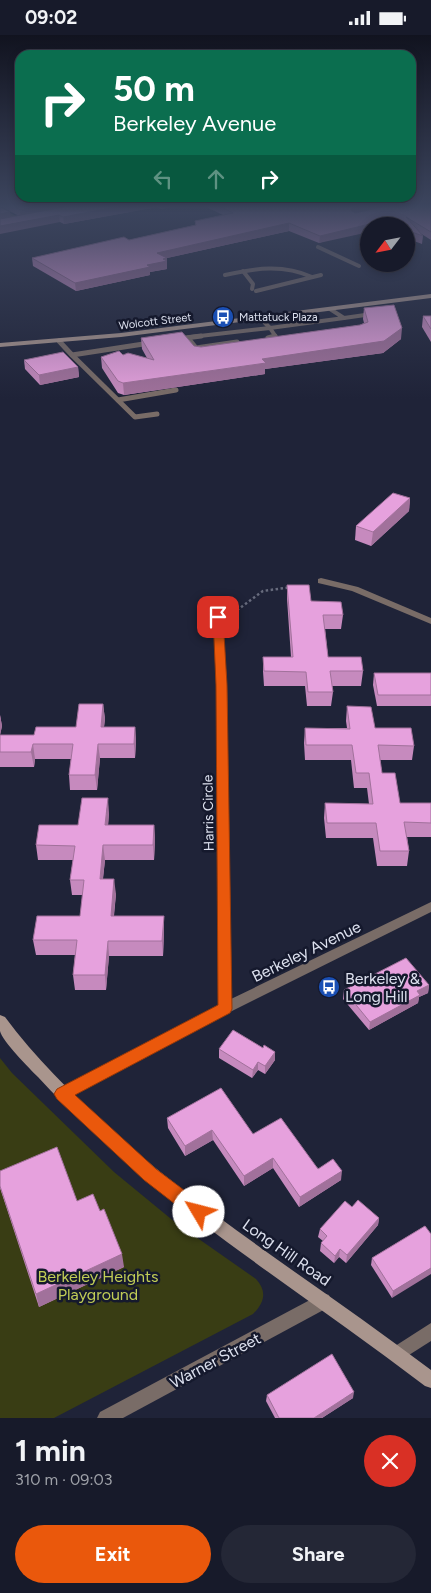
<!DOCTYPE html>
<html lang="en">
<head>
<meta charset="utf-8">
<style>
  body { margin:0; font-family:Figtree,sans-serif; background:#242736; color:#f1f3f6; height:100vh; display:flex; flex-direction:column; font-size:19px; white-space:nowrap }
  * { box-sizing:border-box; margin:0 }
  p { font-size:16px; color:#9ea1a8 }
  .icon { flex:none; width:28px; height:28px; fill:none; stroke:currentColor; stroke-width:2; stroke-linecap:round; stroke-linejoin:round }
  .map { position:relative; height:1383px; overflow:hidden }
  .sheet { display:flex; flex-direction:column; background:#171a2a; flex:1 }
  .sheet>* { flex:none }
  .top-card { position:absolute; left:15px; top:15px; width:401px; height:152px; border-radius:15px; box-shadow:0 2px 8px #0003,0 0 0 1px #363847; background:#0b6e4f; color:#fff; overflow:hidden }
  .needle { width:32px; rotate:238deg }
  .buttons { position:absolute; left:360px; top:182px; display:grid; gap:10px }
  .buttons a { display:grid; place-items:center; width:55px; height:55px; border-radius:50%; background:#171a2a; box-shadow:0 2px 8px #0003,0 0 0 1px #363847; font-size:25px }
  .pin { position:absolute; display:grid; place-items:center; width:42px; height:42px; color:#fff; margin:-21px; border-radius:10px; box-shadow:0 2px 8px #0006 }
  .me { position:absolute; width:55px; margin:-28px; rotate:307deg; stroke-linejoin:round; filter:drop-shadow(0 0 4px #0008) }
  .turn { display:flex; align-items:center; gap:18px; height:105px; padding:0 15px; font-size:22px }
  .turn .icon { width:65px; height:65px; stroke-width:2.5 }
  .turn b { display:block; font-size:35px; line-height:42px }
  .lanes { display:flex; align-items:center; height:48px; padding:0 15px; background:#0003; justify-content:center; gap:25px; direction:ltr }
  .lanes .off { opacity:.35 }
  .round { display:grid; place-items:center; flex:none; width:52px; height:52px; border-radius:26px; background:#242736 }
  .overview { display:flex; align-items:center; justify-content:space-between; height:85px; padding:0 15px }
  h1 { font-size:30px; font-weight:700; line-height:38px }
  .cta { display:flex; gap:10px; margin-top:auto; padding:10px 15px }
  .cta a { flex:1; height:58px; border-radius:30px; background:#ea580c; color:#fff; font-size:20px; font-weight:700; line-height:58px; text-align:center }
  .cta a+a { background:#242736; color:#f1f3f6 }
  .status { display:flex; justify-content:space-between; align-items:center; height:35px; padding:0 25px; background:#171a2a; direction:ltr }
  .status svg { height:14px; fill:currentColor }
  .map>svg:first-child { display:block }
  .green { fill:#393d14 }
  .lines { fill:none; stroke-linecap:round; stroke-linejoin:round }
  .path { stroke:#676b7d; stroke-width:2.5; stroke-dasharray:2.5 2.5; stroke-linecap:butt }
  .service-far1 { stroke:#796c67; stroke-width:4 }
  .service { stroke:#796c67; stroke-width:5 }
  .minor { fill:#796c67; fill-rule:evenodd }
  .secondary { fill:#a9958d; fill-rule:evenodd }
  .wall { fill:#c68abe }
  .shaded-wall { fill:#a1719b }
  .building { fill:#e6a1dd; stroke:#a1719b }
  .route { fill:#ea580c; stroke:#983908 }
  .labels { text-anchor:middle; stroke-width:5; stroke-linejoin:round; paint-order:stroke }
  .far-poi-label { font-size:11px; fill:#dce0ee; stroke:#15192d; text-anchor:start }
  .far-street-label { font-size:11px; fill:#dce0ee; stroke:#15192d }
  .street-label { font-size:14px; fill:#dce0ee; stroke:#15192d }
  .near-street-label { font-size:16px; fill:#dce0ee; stroke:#15192d }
  .near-poi-label { font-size:16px; fill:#dce0ee; stroke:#15192d; text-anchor:start }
  .near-park-label { font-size:16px; fill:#c1cd56; stroke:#15192d }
</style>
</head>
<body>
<div class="status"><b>09:02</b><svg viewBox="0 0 49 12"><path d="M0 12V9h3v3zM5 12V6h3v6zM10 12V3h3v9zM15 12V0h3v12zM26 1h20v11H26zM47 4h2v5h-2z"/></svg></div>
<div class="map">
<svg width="431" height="1383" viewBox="0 0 431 1383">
  <rect width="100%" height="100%" fill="#1f2338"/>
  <path class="green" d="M0 1023 12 1038 114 1137 176 1188 256 1244C267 1256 265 1267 253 1279L54 1383H0Z"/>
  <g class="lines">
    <polyline class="path" points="228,579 233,578 263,556 292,552"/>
    <g class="service-far1">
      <polyline points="318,212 359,231"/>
      <polyline points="243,236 253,249 252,254"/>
      <path d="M225 240C256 233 283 229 312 242"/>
      <polyline points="256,256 321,240"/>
      <polyline points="265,282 265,288 270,293 344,283 330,274"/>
      <polyline points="344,283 372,279"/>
      <polyline points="191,302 270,293 276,302 272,302"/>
    </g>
    <g class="service">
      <polyline points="188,303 196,313 237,307"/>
      <polyline points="268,303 275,301"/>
      <polyline points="178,304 201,301"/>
      <polyline points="59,306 72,320 150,308"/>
      <polyline points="72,320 135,382 157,379"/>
      <polyline points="118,365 176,355"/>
    </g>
    <g class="minor">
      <polygon points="0,173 22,184 22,185 18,186 0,176"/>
      <polygon points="321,543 358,552 431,583 431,589 352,556 318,548 318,544"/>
      <polygon points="218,579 222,582 227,649 231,964 431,867 431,877 230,977 62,1065 57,1063 55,1059 57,1055 219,970 217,649 214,582"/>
      <polygon points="323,1258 329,1260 331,1266 329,1272 123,1383 97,1383 100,1377"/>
      <polygon points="431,1288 431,1306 398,1327 392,1325 390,1319 392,1313"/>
    </g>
    <g class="secondary">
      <polygon points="431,259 431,263 121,302 0,312 0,308 121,298"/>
      <path d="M0 980 5 982C35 1023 71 1057 108 1092 208 1183 323 1253 431 1335V1353L425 1351C294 1251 151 1165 38 1042 30 1034 2 1006 0 996 0 991 0 985 0 980Z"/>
    </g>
  </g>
  <g class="wall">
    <polygon points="0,170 180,170 161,174 157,172 64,189 60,187 10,182 19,181 0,171"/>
    <polygon points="202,170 431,170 431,205 420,198 423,201 422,209 406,203 406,191 369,191 319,208 289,196 167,223 167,234 150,237 150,240 76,256 33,231 32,223 129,205 195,190 195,186 223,180"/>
    <polygon points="364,273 401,304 383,318 265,334 265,339 124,360 118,358 102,333 101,322 123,320 147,323 142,314 141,303 201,312 360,290 364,288 363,284"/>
    <polygon points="423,281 431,281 431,307 422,292"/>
    <polygon points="24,325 78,332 79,342 40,350 25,334"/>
    <polygon points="410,463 409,476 371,511 355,505 356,491"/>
    <polygon points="287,550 311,566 343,580 341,594 325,594 328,622 363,636 361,651 332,651 333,657 331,671 307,671 305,651 264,651 263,636 263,622 291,622 287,564"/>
    <polygon points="374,638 431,638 431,671 377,671 373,650"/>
    <polygon points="103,669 105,684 104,692 135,692 136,706 135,723 100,723 97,755 70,755 69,740 71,724 35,724 34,732 0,732 0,680 2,691 0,700 34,700 76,692"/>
    <polygon points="347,671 375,693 414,711 412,725 380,725 382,738 400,768 431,768 431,802 407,802 409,816 407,831 377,831 373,803 326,803 324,783 325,768 369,769 367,753 354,753 351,725 305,725 304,708 305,693 347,693 346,686"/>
    <polygon points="109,778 108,790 154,790 155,805 154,825 105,825 103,844 116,859 114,881 164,881 164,896 163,921 109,921 106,955 75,955 73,940 75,920 36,920 33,905 80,881 83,860 72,860 70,845 73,825 38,825 36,810 78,790"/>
    <polygon points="429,950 428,958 419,962 418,968 369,995 343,964 344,955"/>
    <polygon points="263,1013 275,1017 275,1025 265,1039 258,1035 252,1043 219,1023 219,1014"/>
    <polygon points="167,1083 253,1099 341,1145 299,1172 273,1133 244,1151 213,1105 185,1121 168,1093"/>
    <polygon points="0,1136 77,1166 124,1232 39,1272 0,1153"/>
    <polygon points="352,1172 379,1183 378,1190 346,1228 339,1222 334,1228 320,1216 321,1208 323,1206 318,1202 320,1194"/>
    <polygon points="425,1191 392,1263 371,1230 372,1223"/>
    <polygon points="267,1360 353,1363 322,1383 275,1383 266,1366"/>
  </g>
  <g class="shaded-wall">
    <polygon points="45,170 82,170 21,182 20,175"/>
    <polygon points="127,170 157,170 157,172 64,189 63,182"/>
    <polygon points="161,170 180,170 161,174"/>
    <polygon points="365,170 396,170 350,183 351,175 352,173"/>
    <polygon points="10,177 11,184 0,186 0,179"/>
    <polygon points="59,180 60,187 0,199 0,191"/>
    <polygon points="382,186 382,191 369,191 369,197 319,208 320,201"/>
    <polygon points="289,188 289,196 167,223 167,234 150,237 150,240 76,256 75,248 147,230 157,218"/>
    <polygon points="402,293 401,304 383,318 265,334 265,339 124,360 123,348 262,324"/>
    <polygon points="78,332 79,342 40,350 39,340"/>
    <polygon points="410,463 409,476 371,511 373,497"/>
    <polygon points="103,669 105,684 102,706 101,692"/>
    <polygon points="0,680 2,691 0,700"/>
    <polygon points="135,692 136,706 135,723 134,709"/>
    <polygon points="33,709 35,724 34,732 31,717"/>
    <polygon points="98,709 100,723 97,755 95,740"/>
    <polygon points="108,763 109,778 107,805 105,790"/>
    <polygon points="154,790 155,805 154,825 153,810"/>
    <polygon points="103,810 105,825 101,859 100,844"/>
    <polygon points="114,844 116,859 112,896 111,881"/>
    <polygon points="164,881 164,896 163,921 162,906"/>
    <polygon points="108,906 109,921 106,955 105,940"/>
    <polygon points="429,950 428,958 419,962 418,968 369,995 370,987 417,956"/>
    <polygon points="275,1017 275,1025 265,1039 265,1031"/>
    <polygon points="258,1027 258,1035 252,1043 253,1035"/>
    <polygon points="212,1095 213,1105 185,1121 185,1111"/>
    <polygon points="273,1123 273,1133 244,1151 244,1141"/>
    <polygon points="342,1136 341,1145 299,1172 300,1162"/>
    <polygon points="379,1183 378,1190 346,1228 347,1220"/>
    <polygon points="340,1214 339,1222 334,1228 335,1221"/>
    <polygon points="122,1219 124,1232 39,1272 36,1259"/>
    <polygon points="431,1233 431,1239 392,1263 393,1256"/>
    <polygon points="354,1357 353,1363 322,1383 314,1383"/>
  </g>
  <g class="building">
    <polygon points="11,170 45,170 20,175"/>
    <polygon points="74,170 127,170 63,182 59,180 0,191 0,184"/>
    <polygon points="217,170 365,170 352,173 351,175 355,178 390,170 431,170 431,197 406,182 423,201 406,195 406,191 395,191 382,186 320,201 289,188 157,218 167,223 163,224 167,226 147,230 150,232 75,248 32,223 124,202 129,205 196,190 195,186 233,178"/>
    <polygon points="0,172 10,177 0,179"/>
    <polygon points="394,270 402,293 384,306 262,324 266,328 123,348 118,346 101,322 119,316 123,320 128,318 154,325 141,303 182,297 194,311 201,312 360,290 368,287 364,273"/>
    <polygon points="423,281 431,281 431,294"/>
    <polygon points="63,317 78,332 39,340 24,325"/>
    <polygon points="393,458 410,463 373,497 356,491"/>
    <polygon points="287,550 309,550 311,566 341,567 343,580 323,580 328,622 361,622 363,636 330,636 333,657 308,657 306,637 264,636 263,622 293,622"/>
    <polygon points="374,638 431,638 431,660 378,660"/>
    <polygon points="79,669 103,669 101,692 135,692 134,709 98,709 95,740 69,740 73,709 33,709 31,717 0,717 0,700 34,700 36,692 76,692"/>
    <polygon points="347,671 371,672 375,693 411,693 414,711 378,710 382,738 395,738 400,768 431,768 431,788 404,787 409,816 380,816 376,788 327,788 325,768 373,769 369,738 356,738 352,710 306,710 305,693 350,694"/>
    <polygon points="82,763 108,763 105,790 154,790 153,810 103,810 100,844 114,844 111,881 164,881 162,906 108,906 105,940 73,940 77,905 33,905 37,881 80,881 84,845 70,845 75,811 36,810 39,790 78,790"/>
    <polygon points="406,923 429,950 417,956 420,960 370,987 344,955"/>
    <polygon points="233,995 263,1013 264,1010 275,1017 265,1031 258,1027 253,1035 219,1014"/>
    <polygon points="221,1053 253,1099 281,1083 318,1134 333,1124 342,1136 300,1162 273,1123 244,1141 212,1095 185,1111 167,1083"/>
    <polygon points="57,1112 77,1166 93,1159 100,1176 104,1174 122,1219 36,1259 0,1151 0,1136"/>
    <polygon points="358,1165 379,1183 347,1220 340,1214 335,1221 321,1208 327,1201 320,1194 345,1166 352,1172"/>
    <polygon points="425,1191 431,1199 431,1233 393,1256 372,1223"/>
    <polygon points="332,1319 354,1357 314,1383 279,1383 267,1360"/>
  </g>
  <linearGradient id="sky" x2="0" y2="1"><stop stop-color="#11131f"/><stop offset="0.47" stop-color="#3c455e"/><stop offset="1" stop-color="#3c455e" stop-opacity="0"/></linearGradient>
  <rect width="431" height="364" fill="url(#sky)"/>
  <polygon class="route" points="214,579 218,579 223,582 227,650 232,974 230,978 75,1060 156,1134 205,1171 208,1177 205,1183 199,1185 193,1183 144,1145 57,1064 54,1059 57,1054 218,970 216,650 213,582"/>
  <defs>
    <g id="bus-disc" transform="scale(1.125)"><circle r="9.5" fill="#1a4fb4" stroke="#15192d"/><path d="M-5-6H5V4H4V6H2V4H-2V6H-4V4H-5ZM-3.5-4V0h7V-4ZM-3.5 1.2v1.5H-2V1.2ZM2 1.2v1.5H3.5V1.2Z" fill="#fff"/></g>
  </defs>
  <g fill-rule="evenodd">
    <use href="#bus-disc" x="223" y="282"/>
    <use href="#bus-disc" x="329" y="952"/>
  </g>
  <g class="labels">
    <g class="far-poi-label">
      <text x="239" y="286">Mattatuck Plaza</text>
    </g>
    <g class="far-street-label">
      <text transform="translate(155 286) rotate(-7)" y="4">Wolcott Street</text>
    </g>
    <g class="street-label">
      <text transform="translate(208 778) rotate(-91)" y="5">Harris Circle</text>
    </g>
    <g class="near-street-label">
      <text transform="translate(306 916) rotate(-26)" y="6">Berkeley Avenue</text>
      <text transform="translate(287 1217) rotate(35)" y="6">Long Hill Road</text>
      <text transform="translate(215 1325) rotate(-28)" y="6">Warner Street</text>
    </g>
    <g class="near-poi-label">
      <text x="345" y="949">Berkeley &amp;<tspan x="345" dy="18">Long Hill</tspan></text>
    </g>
    <g class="near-park-label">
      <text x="98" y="1247">Berkeley Heights<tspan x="98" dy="18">Playground</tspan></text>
    </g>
  </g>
</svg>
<div class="buttons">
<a><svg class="needle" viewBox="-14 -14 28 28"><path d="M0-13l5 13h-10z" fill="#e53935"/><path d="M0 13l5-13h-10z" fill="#9ea1a8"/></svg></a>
</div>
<div class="pin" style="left:218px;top:582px;background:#d93025"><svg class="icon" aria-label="arrive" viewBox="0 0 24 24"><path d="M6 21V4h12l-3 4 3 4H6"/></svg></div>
<svg class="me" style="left:199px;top:1177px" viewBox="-20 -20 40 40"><circle r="19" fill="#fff"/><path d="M0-13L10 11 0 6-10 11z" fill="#ea580c"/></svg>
<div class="top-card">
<div class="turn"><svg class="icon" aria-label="right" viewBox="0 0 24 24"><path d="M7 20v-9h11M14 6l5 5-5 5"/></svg><div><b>50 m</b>Berkeley Avenue</div></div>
<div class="lanes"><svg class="icon off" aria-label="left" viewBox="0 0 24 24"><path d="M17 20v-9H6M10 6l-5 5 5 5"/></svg><svg class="icon off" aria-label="ahead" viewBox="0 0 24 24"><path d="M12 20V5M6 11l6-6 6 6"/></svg><svg class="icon" aria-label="right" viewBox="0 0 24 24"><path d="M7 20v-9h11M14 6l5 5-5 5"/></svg></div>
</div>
</div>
<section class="sheet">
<div class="overview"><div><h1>1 min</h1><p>310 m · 09:03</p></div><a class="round" style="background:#d93025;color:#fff"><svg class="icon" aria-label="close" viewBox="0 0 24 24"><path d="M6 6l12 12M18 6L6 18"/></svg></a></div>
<div class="cta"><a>Exit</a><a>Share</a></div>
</section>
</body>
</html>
